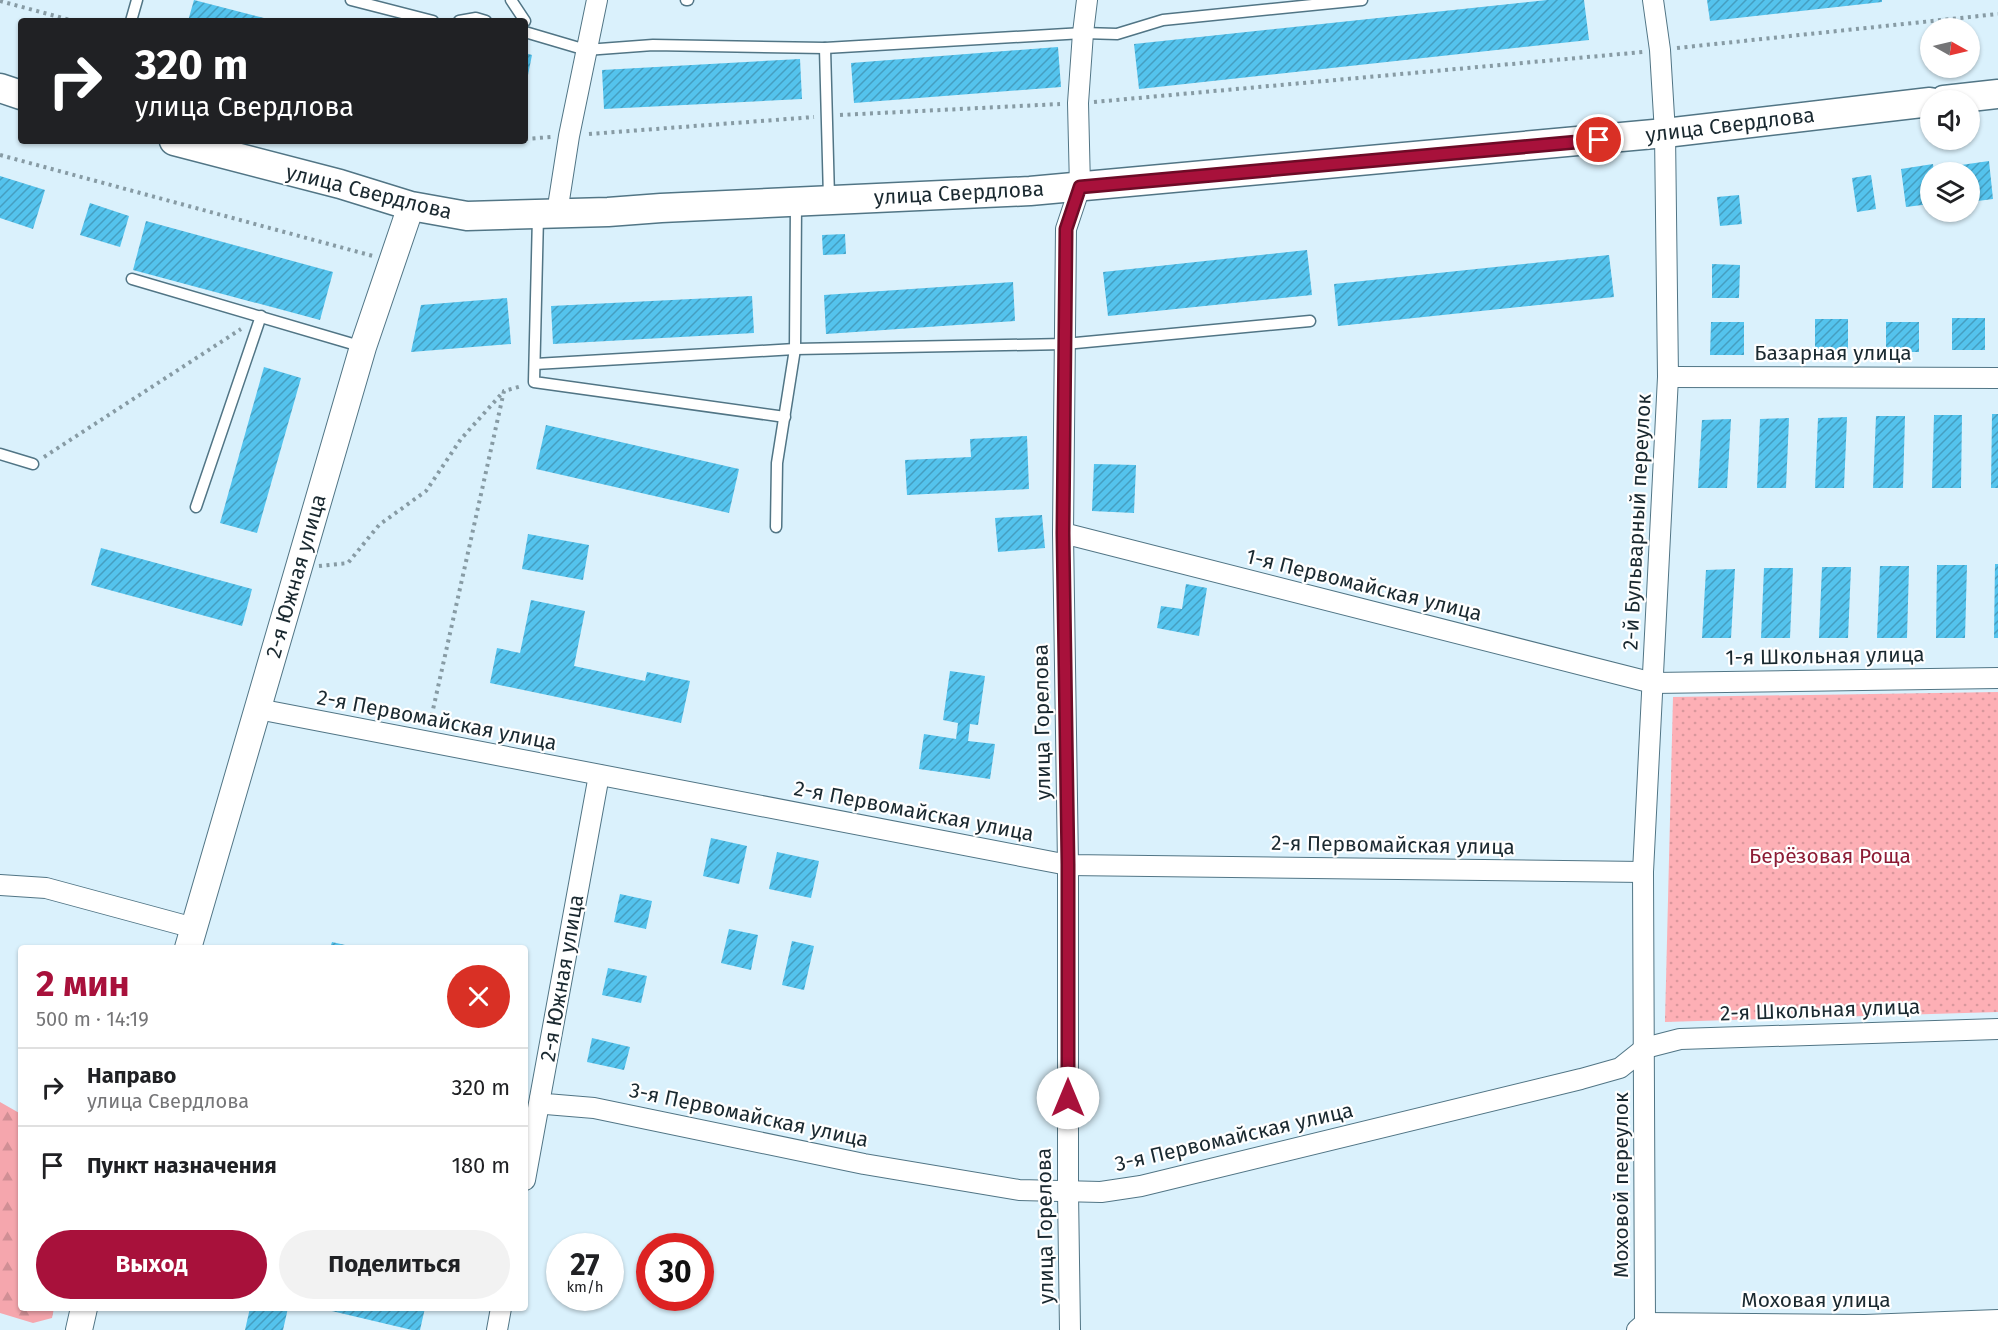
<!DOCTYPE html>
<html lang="ru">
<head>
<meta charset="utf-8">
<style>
  body { margin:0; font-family:"Fira Sans",sans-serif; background:#f2f2f2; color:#202124; height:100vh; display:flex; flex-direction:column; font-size:22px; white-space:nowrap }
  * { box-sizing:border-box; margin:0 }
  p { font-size:20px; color:#757577 }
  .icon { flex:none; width:33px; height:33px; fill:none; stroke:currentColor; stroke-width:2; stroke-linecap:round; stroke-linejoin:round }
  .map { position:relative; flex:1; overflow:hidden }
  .panel { position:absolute; left:18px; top:945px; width:510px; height:366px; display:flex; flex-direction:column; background:#fff; border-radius:6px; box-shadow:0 2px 4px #0004 }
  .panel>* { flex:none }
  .hud { position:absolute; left:18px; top:18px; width:510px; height:126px; border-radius:6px; box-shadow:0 2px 4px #0004; background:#202124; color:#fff; overflow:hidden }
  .needle { width:39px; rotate:98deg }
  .buttons { position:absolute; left:1920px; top:18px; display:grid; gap:12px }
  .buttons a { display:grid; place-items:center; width:60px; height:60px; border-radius:50%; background:#fff; box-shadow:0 2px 4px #0004; font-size:30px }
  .speed { position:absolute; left:546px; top:1233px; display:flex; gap:12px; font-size:30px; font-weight:700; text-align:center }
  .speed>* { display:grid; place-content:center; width:78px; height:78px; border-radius:50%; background:#fff; box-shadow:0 2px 4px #0004; line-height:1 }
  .speed small { font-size:15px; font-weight:400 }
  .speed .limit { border:9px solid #d22; background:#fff; color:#111 }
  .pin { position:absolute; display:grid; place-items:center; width:51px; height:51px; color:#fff; margin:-26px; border:3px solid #fff; border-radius:50%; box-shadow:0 2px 6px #0007 }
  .me { position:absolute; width:66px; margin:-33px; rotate:0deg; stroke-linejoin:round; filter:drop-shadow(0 0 4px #0008) }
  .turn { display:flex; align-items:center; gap:21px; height:126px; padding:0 18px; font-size:27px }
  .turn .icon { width:78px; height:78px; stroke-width:2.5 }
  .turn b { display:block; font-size:42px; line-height:51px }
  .round { display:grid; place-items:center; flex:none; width:63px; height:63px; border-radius:32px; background:#f2f2f2 }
  .overview { display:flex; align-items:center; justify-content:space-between; height:102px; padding:0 18px }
  h1 { font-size:36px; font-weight:700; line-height:45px; color:#a8113b }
  .button { display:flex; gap:12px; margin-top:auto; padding:12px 18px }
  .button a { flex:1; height:69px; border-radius:36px; background:#a8113b; color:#fff; font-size:24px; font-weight:700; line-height:69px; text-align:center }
  .button a+a { background:#f2f2f2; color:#202124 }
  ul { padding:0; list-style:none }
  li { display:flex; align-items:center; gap:18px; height:78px; padding:0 18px; border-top:2px solid #e0e0e0 }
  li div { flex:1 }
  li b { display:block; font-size:22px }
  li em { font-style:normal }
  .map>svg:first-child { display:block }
  .forest { fill:url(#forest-firs) }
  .park { fill:url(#park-dots) }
  .building { fill:url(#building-hatch) }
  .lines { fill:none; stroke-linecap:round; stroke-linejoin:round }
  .service-casing { stroke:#517585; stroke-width:13 }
  .minor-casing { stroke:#517585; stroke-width:22 }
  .tertiary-casing { stroke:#517585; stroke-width:28 }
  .secondary-casing { stroke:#517585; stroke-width:31 }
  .path { stroke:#879ba4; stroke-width:4; stroke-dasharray:3 4.5; stroke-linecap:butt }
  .service { stroke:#fff; stroke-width:10 }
  .minor { stroke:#fff; stroke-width:20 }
  .tertiary { stroke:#fff; stroke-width:26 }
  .secondary { stroke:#fff; stroke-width:28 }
  .route-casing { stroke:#6d0b26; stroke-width:15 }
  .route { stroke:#a8113b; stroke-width:10 }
  .labels { text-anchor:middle; stroke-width:4.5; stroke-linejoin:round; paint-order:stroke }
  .street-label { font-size:21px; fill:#1a2930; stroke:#fff }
  .park-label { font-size:21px; fill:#8c1b34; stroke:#fff }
</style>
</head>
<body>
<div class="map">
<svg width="1998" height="1330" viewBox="0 0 1998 1330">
  <defs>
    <pattern id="forest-firs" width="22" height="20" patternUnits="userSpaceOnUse" patternTransform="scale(1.5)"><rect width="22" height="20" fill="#f5a6ad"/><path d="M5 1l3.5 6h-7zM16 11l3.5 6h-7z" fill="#d18f95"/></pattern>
    <pattern id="park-dots" width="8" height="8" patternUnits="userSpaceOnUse" patternTransform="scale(1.5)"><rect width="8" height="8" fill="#fdafb5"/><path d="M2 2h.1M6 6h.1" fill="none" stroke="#d8979c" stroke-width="1.8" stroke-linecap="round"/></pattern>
    <pattern id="building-hatch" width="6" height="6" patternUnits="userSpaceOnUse" patternTransform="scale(1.5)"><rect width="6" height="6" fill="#54c3ed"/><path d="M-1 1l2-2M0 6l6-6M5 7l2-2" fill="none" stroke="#459ec0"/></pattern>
  </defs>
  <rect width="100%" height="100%" fill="#daf1fc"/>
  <polygon class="forest" points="0,1102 21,1114 21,1308 54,1308 52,1318 33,1323 0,1313"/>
  <polygon class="park" points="1998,692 1998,1012 1665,1022 1673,697"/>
  <g class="building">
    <polygon points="194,0 272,20 272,21 188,21"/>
    <polygon points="1547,0 1584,0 1589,40 1139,89 1134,44"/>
    <polygon points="1707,0 1882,0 1882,2 1710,21"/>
    <polygon points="1058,47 1061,87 854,103 851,63"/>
    <polygon points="525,53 532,55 526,85 525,85"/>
    <polygon points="800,59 802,99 604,109 602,70"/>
    <polygon points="1989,161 1993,199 1970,202 1970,172 1962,172 1961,165"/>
    <polygon points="1933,164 1934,172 1930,172 1930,204 1906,207 1901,169"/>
    <polygon points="1871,175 1876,209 1857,212 1852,178"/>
    <polygon points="0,176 45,190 33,229 0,218"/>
    <polygon points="1739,195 1742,224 1720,226 1717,197"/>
    <polygon points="90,203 129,216 120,247 80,235"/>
    <polygon points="146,221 333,272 320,320 133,270"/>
    <polygon points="845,234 846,254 823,255 822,235"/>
    <polygon points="1307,250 1312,295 1108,316 1103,272"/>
    <polygon points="1609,255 1614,297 1338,326 1334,284"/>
    <polygon points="1712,264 1740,265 1739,298 1712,298"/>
    <polygon points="1013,282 1015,321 826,334 824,295"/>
    <polygon points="752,296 754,333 553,344 551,306"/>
    <polygon points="507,298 511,344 411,352 421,305"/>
    <rect x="1952" y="318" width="33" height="32"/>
    <rect x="1815" y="319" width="33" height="34"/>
    <polygon points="1711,322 1744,322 1744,355 1710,355"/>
    <rect x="1886" y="322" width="33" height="30"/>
    <polygon points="264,367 301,378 257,533 220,523"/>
    <polygon points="1992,414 1998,414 1998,488 1991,488"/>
    <polygon points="1934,415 1962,415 1961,488 1932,488"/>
    <polygon points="1876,416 1905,416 1903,488 1873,488"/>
    <polygon points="1847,417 1844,488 1815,488 1818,418"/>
    <polygon points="1789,418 1786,488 1757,488 1760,419"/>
    <polygon points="1731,419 1727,488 1698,488 1702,420"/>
    <polygon points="546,425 739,469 729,513 536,469"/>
    <polygon points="1027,436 1029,489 907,495 905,460 971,457 970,439"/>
    <polygon points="1094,464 1136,465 1134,513 1092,511"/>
    <polygon points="1042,515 1045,548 998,552 995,518"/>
    <polygon points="528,534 589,545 583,580 522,569"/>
    <polygon points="101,548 252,589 242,626 91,585"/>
    <polygon points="1995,564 1998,564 1998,638 1994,638"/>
    <polygon points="1937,565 1967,565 1965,638 1936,638"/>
    <polygon points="1880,566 1909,566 1907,638 1877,638"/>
    <polygon points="1822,567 1851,567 1848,638 1819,638"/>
    <polygon points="1764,568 1793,568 1790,638 1761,638"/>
    <polygon points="1735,569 1731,638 1702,638 1706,570"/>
    <polygon points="1186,584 1207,588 1199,636 1157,628 1161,606 1182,609"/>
    <polygon points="531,600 585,611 574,666 645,681 647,672 690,681 681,723 490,683 497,648 520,653"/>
    <polygon points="950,671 985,676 978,725 970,724 968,741 995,744 990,779 919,769 924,734 956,739 958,723 943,720"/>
    <polygon points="711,838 747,846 739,884 703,876"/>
    <polygon points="777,852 819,861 811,898 769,889"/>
    <polygon points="620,894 652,901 646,929 614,922"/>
    <polygon points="729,929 758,935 751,970 721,963"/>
    <polygon points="792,941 814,946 804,990 782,985"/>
    <polygon points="332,942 354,947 354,948 330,948"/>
    <polygon points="608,968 647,976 641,1003 602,995"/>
    <polygon points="592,1038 630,1047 624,1070 587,1062"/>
    <polygon points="250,1308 288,1308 283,1330 245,1330"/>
    <polygon points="319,1308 425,1308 420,1330 412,1330"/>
  </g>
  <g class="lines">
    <g class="service-casing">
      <g id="service">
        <polyline points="351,0 433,21"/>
        <polyline points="511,0 525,21"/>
        <polyline points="686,0 688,0"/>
        <polyline points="131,21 137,0"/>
        <polyline points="459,21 476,18 486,21"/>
        <polyline points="525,32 586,50 653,45 825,48 1083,33 1117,34 1163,20 1362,0"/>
        <polyline points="825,48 829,198"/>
        <polyline points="538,216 534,382 785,417"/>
        <polyline points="132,279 363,347"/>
        <polyline points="535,364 795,349 1065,344 1310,321"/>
        <polyline points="0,454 33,464"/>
        <polyline points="196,507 261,316"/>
        <polyline points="776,527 777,463 795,349 796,204"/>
      </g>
    </g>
    <g class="minor-casing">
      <g id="minor">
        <polyline points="557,213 569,136 597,0"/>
        <polyline points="1668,377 1998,378"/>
        <polyline points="1063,533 1653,683 1998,678"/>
        <polyline points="258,709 1068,865 1643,872"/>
        <polyline points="0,885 46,888 194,928"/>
        <polyline points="540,1099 546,1104 594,1108 864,1164 1019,1190 1101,1192 1141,1186 1581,1079 1620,1068 1645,1048 1680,1039 1998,1029"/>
        <polyline points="525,1180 599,775"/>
        <polyline points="1645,1323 1643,872 1668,377 1665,133 1660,50 1653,0"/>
        <polyline points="497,1330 501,1308"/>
        <polyline points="1070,1330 1068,1192 1068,865 1063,533 1066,229 1080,187 1078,103 1083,33 1087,0"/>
        <polyline points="1637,1330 1645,1323 1865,1325 1998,1320"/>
      </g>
    </g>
    <g class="tertiary-casing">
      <g id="tertiary">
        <polyline points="188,948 363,347 411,206"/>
        <polyline points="79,1330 84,1308"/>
      </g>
    </g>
    <g class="secondary-casing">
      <g id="secondary">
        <polyline points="0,88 21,95"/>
        <polyline points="1944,100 1998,94"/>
        <polyline points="174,141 340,184 411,206 467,216 608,212 661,208 1030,191 1665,133 1930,102"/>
      </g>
    </g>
    <g class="path">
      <polyline points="0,1 74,21"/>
      <polyline points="1677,48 1998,14"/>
      <polyline points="1094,102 1643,52"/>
      <polyline points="840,115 1060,104"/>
      <polyline points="589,134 814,117"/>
      <polyline points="525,139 551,137"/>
      <polyline points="0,155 373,256"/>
      <polyline points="44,457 241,329"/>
      <polyline points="319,566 348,563 379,525 426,491 461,439 504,391"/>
      <polyline points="430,723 504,391 522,386"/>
    </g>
    <use href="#service" class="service"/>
    <use href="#minor" class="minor"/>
    <use href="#tertiary" class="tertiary"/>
    <use href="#secondary" class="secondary"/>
  </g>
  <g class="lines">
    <g class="route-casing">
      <polyline id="route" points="1068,1098 1068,864 1063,533 1066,229 1080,187 1599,140"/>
    </g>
    <use href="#route" class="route"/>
  </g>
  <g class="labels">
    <g class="street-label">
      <text transform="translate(1730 125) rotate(-7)" y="7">улица Свердлова</text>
      <text transform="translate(369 192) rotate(14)" y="7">улица Свердлова</text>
      <text transform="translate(959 193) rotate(-3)" y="7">улица Свердлова</text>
      <text x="1833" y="360">Базарная улица</text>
      <text transform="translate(1637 522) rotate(-87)" y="7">2-й Бульварный переулок</text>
      <text transform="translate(296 576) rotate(-74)" y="7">2-я Южная улица</text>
      <text transform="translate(1364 585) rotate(14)" y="7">1-я Первомайская улица</text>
      <text transform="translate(1825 656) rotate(-1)" y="7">1-я Школьная улица</text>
      <text transform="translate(437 720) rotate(11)" y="7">2-я Первомайская улица</text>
      <text transform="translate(1042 722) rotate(-91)" y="7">улица Горелова</text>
      <text transform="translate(914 811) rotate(11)" y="7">2-я Первомайская улица</text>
      <text transform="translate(1393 845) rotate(1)" y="7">2-я Первомайская улица</text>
      <text transform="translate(562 978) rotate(-80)" y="7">2-я Южная улица</text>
      <text transform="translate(1820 1010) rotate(-2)" y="7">2-я Школьная улица</text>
      <text transform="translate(749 1115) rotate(12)" y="7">3-я Первомайская улица</text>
      <text transform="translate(1234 1137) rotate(-13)" y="7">3-я Первомайская улица</text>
      <text transform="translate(1621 1185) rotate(-90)" y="7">Моховой переулок</text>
      <text transform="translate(1045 1226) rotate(-91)" y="7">улица Горелова</text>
      <text x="1816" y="1307">Моховая улица</text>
    </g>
    <g class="park-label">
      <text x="1830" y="863">Берёзовая Роща</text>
    </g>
  </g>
</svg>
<div class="buttons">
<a><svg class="needle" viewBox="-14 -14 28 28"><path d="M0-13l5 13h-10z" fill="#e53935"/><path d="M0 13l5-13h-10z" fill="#757577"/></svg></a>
<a><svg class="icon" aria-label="sound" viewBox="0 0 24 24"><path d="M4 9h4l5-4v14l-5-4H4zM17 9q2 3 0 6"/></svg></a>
<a><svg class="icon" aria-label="layers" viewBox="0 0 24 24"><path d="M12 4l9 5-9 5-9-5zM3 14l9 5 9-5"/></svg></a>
</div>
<div class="speed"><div>27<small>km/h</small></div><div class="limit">30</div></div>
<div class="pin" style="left:1599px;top:140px;background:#d93025"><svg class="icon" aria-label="arrive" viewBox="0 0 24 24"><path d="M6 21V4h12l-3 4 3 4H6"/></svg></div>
<svg class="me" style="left:1068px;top:1098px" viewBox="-20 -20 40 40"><circle r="19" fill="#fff"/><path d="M0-13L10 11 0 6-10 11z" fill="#a8113b"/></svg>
<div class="hud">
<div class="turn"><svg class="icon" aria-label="right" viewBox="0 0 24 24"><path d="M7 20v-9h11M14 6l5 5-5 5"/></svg><div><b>320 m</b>улица Свердлова</div></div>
</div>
<section class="panel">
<div class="overview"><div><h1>2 мин</h1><p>500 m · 14:19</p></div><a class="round" style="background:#d93025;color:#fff"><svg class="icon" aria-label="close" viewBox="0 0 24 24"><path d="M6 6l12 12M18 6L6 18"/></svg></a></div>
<ul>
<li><svg class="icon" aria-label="right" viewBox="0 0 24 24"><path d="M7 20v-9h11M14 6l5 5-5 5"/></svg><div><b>Направо</b><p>улица Свердлова</p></div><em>320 m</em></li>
<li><svg class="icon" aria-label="arrive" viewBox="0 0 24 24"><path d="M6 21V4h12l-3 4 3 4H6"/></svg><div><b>Пункт назначения</b></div><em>180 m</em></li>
</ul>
<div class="button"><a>Выход</a><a>Поделиться</a></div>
</section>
</div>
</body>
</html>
